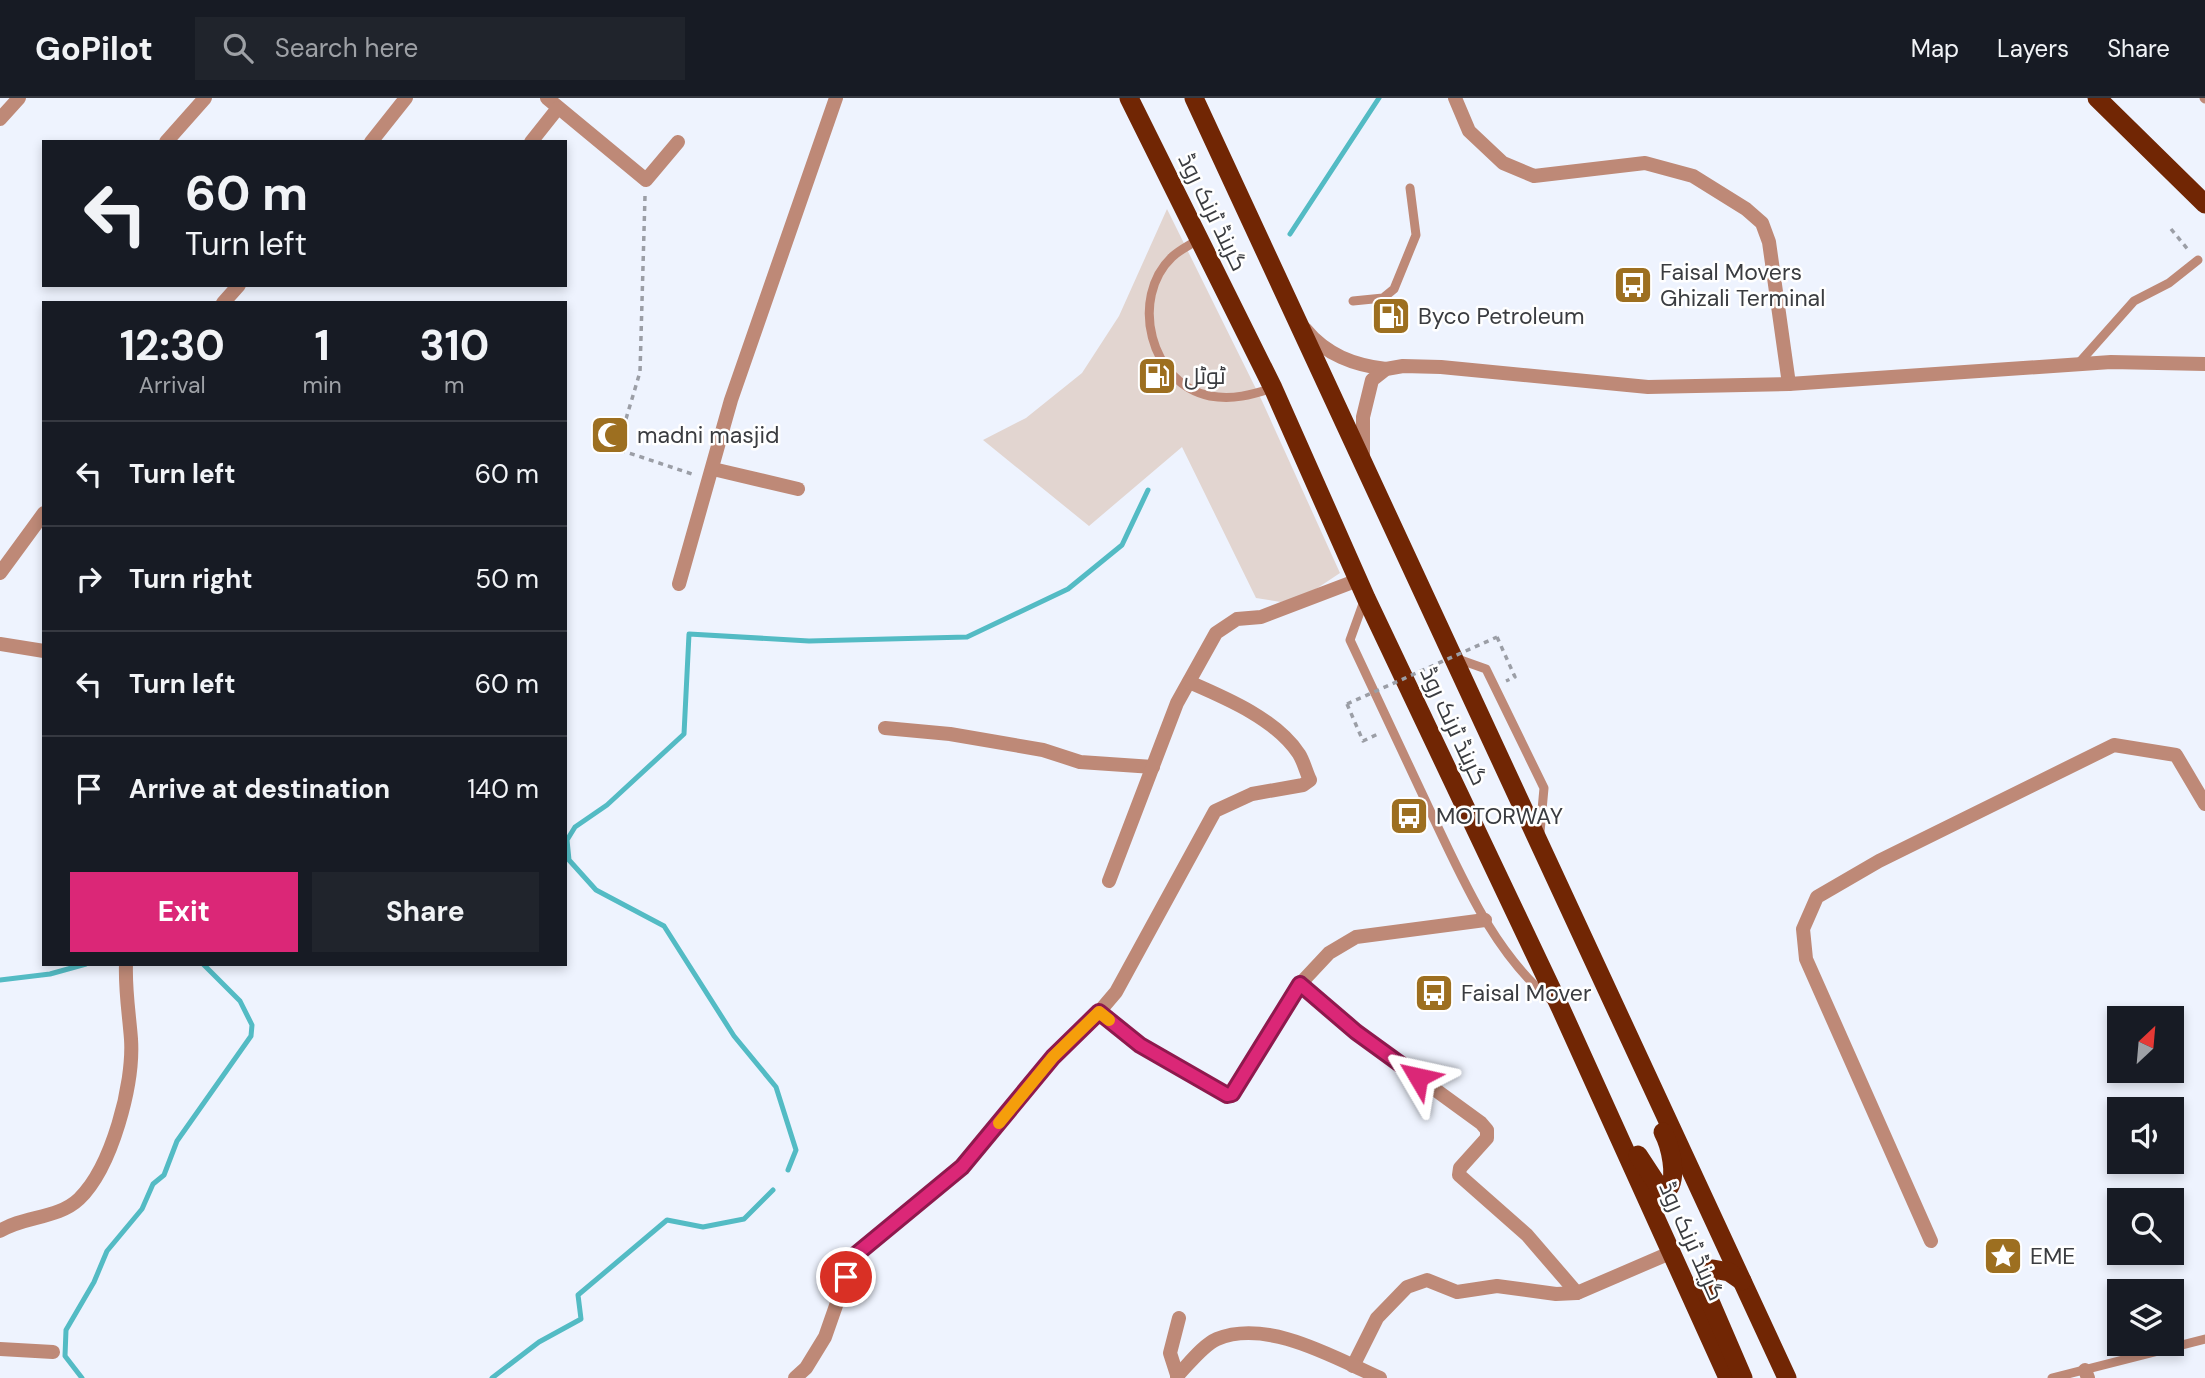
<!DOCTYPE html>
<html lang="en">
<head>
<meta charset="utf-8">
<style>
  body { margin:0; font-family:"DM Sans",Cairo,sans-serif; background:#20242c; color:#f1f3f6; height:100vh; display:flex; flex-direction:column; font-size:26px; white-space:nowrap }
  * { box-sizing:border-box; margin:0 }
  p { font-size:23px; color:#9ea1a6 }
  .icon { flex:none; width:38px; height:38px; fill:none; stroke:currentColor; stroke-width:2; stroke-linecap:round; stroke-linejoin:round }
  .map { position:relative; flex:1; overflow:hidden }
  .side { position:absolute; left:42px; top:203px; width:525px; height:665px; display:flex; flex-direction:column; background:#171b24; border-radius:0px; box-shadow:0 4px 10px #0003 }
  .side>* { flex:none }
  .hud { position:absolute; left:42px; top:42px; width:525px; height:147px; border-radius:0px; box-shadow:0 4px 10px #0003; background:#171b24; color:#f1f3f6; overflow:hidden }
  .needle { width:46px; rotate:26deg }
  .controls { position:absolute; left:2107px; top:908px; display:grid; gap:14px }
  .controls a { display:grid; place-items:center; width:77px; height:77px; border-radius:0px; background:#171b24; box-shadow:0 4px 10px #0003; font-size:35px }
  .pin { position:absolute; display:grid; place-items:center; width:60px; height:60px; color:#fff; margin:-30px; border:4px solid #fff; border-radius:50%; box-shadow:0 2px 7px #0007 }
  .me { position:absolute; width:77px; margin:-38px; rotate:306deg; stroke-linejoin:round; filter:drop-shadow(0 0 5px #0008) }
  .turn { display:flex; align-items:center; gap:24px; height:147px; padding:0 28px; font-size:32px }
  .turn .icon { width:91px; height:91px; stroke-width:2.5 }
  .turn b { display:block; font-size:49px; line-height:60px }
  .eta { display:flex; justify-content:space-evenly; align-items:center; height:119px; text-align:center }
  .eta b { font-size:42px; font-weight:700; line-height:49px }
  .cta { display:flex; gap:14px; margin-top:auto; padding:14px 28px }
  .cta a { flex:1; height:80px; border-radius:0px; background:#db2777; color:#fff; font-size:28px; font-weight:700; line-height:80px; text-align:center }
  .cta a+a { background:#20242c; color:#f1f3f6 }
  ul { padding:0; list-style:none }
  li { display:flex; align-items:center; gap:21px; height:105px; padding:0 28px; border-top:2px solid #363941 }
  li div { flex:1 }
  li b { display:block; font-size:26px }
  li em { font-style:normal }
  header { display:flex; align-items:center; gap:42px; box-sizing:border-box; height:98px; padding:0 35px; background:#171b24; border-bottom:2px solid #363941 }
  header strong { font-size:33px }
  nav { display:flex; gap:38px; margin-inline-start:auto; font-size:24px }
  .search { width:490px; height:63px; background:#20242c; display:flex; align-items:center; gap:18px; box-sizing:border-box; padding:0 24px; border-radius:0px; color:#9ea1a6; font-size:26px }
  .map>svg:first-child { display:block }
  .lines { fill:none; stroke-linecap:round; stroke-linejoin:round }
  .stream { stroke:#53bbc4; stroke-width:5 }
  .building { fill:#e2d5d0 }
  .path { stroke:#9b9ea6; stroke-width:3.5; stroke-dasharray:5 5; stroke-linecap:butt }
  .service { stroke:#be8977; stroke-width:9 }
  .minor { stroke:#be8977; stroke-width:14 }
  .tertiary { stroke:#be8977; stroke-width:14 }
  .trunk { stroke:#712604; stroke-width:19 }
  .path-bridge { stroke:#9b9ea6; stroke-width:3.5; stroke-dasharray:5 5; stroke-linecap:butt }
  .route-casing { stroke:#8e194d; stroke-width:18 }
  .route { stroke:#db2777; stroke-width:12 }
  .slow { stroke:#f59e0b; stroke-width:12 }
  .labels { text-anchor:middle; stroke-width:5; stroke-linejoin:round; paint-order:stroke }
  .street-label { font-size:23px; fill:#3a3c40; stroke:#fff }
  .poi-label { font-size:23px; fill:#3a3c40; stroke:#fff; text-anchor:start }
</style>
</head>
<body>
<header>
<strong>GoPilot</strong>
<div class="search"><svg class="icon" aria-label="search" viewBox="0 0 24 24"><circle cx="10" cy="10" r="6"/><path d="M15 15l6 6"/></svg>Search here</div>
<nav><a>Map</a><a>Layers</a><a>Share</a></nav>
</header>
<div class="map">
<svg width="2205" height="1280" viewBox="0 0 2205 1280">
  <rect width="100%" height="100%" fill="#eef3fe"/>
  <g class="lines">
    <g class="stream">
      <polyline points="1290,136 1379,0"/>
      <polyline points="0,882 50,876 86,866"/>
      <polyline points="788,1072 796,1052 776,989 734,938 664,828 596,792 569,762 567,742 575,729 607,707 684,636 689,536 809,543 967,539 1068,491 1122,447 1148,392"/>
      <polyline points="82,1280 65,1258 66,1232 94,1184 107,1153 142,1111 153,1086 164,1077 177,1043 251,938 252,927 240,903 203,866"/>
      <polyline points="492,1280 539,1244 581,1221 578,1197 667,1122 703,1129 744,1121 773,1092"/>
    </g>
  </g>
  <polygon class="building" points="1167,111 1262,303 1340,475 1310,495 1281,504 1256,500 1182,349 1089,428 983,342 1026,320 1082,275 1119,218"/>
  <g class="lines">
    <g class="path">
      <polyline points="645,98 640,274 617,351 695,377"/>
      <polyline points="2171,131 2190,154"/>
      <polyline points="1497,539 1515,579 1506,583"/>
      <polyline points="1347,606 1363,643 1380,635"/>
    </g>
    <g class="service">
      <polyline points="2204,0 2205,1"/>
      <path d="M1199 141C1190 147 1179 152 1172 159 1129 200 1150 286 1210 298 1233 302 1251 297 1273 290"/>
      <polyline points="1353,203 1383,200 1394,191 1416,137 1410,90"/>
      <polyline points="2078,266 2134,203 2169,185 2198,162"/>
      <path d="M1364 503 1350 542C1378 601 1406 661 1434 721 1465 786 1495 856 1552 903"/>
      <polyline points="1455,560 1486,571 1544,690 1540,734"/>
      <polyline points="2052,1280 2205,1241"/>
    </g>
    <g class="minor">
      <polyline points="547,0 646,82 678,44"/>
      <polyline points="1455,0 1469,33 1503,65 1534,78 1645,65 1693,78 1746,111 1762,125 1769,144 1789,286"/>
      <polyline points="0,21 19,0"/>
      <polyline points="166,44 205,0"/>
      <polyline points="371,44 406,0"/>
      <polyline points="531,44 558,10"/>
      <polyline points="223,205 239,187"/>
      <polyline points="713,371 798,391"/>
      <polyline points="0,475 44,415"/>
      <polyline points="679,486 731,302 836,0"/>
      <polyline points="0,546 44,553"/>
      <polyline points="885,630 950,636 1043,652 1080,664 1153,669"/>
      <polyline points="1109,783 1177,605 1216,535 1237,521 1261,519 1358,482"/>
      <polyline points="1300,886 1356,934 1481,1025 1487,1032 1487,1040 1460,1070 1459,1077 1527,1137 1577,1195"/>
      <path d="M1099 914 1116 894 1215 713 1252 696 1303 687 1310 682C1306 674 1304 664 1299 656 1276 621 1226 600 1189 584"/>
      <path d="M0 1133C23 1118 58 1121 79 1101 112 1069 134 986 131 941 129 915 125 892 126 866"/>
      <polyline points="1931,1143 1806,861 1803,831 1817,799 1879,763 2114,647 2176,657 2205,706"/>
      <polyline points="0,1251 53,1254"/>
      <polyline points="1353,1268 1377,1220 1407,1189 1427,1182 1457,1194 1497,1188 1556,1196 1577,1195 1670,1155"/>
      <polyline points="2085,1272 2088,1280"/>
      <path d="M1177 1278C1188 1267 1203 1247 1217 1241 1267 1220 1335 1260 1380 1280"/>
      <polyline points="795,1280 806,1270 825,1239 853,1159 962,1069 1053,959 1099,914 1140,947 1227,997 1232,996 1300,886 1329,855 1356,839 1485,822"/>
      <polyline points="1178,1280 1170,1255 1179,1220"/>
    </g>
    <g class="tertiary">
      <path d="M1305 231C1326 257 1354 267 1386 271"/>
      <polyline points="1363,357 1363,319 1372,282 1386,271 1403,268 1441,269 1648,289 1789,286 2111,264 2205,266"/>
    </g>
    <g class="trunk">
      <polyline points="1129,0 1273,290 1366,500 1561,911 1728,1280"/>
      <polyline points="1194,0 1787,1280"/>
      <polyline points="2097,0 2205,106"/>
      <path d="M1638 1057 1661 1092 1668 1091C1678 1079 1670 1047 1663 1034"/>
      <polyline points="1742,1183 1729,1174 1713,1171 1703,1187 1743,1280"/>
    </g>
    <polyline class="path-bridge" points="1347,606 1497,539"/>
  </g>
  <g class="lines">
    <g class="route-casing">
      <polyline id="route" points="846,1179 853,1159 962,1069 1053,959 1099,914 1140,947 1227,997 1232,996 1300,886 1356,934 1418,979"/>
    </g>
    <use href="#route" class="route"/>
    <polyline class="slow" points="999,1025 1053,959 1099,914 1109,922"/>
  </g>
  <defs>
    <g id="bus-square" transform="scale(2.0125)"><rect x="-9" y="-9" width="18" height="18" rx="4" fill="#9d6f20" stroke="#fff"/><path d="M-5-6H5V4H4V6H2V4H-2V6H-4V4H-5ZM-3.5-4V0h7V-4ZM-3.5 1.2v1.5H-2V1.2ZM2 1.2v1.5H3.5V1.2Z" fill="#fff"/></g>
    <g id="fuel-square" transform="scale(2.0125)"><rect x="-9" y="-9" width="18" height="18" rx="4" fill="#9d6f20" stroke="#fff"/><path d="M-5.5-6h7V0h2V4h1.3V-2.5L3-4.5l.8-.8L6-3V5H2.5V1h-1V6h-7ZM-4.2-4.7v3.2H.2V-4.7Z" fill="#fff"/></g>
    <g id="mosque-square" transform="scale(2.0125)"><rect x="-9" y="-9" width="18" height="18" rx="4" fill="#9d6f20" stroke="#fff"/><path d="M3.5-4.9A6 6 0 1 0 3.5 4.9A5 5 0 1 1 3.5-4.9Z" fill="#fff"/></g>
    <g id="sight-square" transform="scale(2.0125)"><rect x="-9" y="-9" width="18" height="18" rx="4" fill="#9d6f20" stroke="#fff"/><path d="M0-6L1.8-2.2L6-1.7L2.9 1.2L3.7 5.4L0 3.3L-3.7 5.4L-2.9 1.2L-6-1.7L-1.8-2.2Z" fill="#fff"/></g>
  </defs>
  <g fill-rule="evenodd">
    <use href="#bus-square" x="1633" y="187"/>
    <use href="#fuel-square" x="1391" y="218"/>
    <use href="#fuel-square" x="1157" y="278"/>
    <use href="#mosque-square" x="610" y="337"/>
    <use href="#bus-square" x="1409" y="718"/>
    <use href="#bus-square" x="1434" y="895"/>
    <use href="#sight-square" x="2003" y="1158"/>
  </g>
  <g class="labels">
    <g class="street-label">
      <text transform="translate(1213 114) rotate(64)" y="8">گرینڈ ٹرنک روڈ</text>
      <text transform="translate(1454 628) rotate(65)" y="8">گرینڈ ٹرنک روڈ</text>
      <text transform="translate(1692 1143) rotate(66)" y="8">گرینڈ ٹرنک روڈ</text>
    </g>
    <g class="poi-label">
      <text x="1660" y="182">Faisal Movers<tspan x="1660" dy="26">Ghizali Terminal</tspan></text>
      <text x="1418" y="226">Byco Petroleum</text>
      <text x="1184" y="286">ٹوٹل</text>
      <text x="637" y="345">madni masjid</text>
      <text x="1436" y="726">MOTORWAY</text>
      <text x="1461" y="903">Faisal Mover</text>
      <text x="2030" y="1166">EME</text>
    </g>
  </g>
</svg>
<div class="controls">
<a><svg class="needle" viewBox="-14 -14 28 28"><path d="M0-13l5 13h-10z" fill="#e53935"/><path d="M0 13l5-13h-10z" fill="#9ea1a6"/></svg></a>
<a><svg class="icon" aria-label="sound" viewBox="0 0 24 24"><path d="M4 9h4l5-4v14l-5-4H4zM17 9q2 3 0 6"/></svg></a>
<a><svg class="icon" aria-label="search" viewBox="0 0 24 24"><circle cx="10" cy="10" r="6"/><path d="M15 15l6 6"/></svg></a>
<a><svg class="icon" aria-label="layers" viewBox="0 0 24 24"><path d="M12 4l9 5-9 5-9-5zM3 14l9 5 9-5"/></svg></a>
</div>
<div class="pin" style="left:846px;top:1179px;background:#d93025"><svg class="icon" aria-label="arrive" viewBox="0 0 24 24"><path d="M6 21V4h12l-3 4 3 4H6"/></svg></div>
<svg class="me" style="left:1418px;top:979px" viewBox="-20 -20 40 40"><path d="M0-17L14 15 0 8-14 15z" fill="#db2777" stroke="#fff" stroke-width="4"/></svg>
<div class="hud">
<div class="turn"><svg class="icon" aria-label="left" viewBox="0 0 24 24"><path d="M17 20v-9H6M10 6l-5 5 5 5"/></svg><div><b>60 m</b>Turn left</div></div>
</div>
<section class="side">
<div class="eta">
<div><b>12:30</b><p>Arrival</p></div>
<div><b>1</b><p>min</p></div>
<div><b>310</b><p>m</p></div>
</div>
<ul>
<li><svg class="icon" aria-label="left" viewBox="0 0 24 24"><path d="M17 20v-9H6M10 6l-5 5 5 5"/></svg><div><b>Turn left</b></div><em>60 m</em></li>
<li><svg class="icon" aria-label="right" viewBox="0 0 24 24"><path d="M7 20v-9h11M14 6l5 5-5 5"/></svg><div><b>Turn right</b></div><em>50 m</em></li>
<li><svg class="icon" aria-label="left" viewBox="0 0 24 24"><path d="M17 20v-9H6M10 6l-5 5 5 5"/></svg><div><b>Turn left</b></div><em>60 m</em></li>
<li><svg class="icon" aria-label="arrive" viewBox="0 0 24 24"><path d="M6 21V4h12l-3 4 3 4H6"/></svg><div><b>Arrive at destination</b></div><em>140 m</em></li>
</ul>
<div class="cta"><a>Exit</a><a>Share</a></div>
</section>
</div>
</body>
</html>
